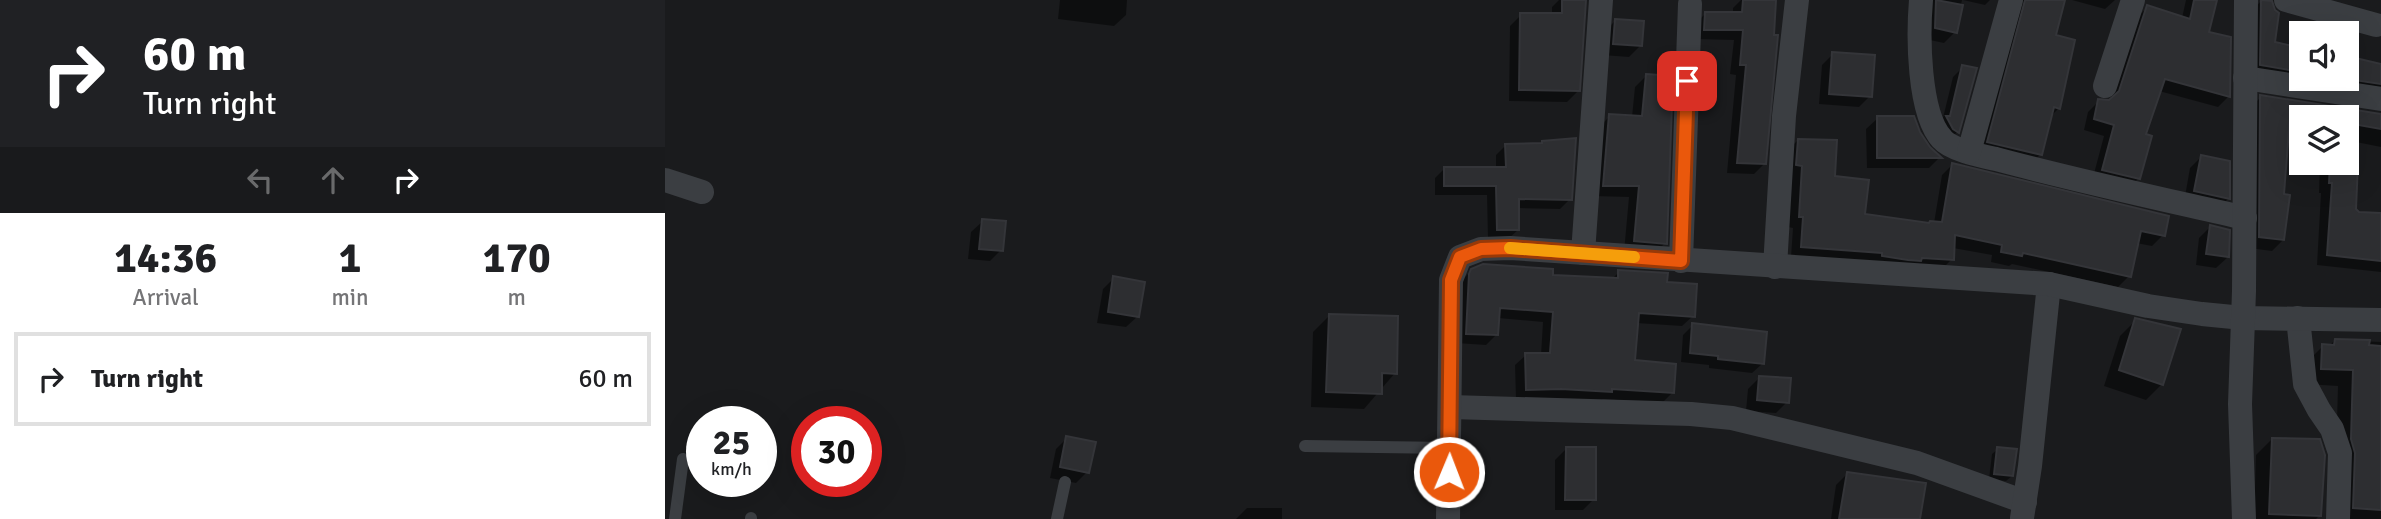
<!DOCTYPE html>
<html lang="en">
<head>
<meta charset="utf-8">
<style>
  body { margin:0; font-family:Signika,sans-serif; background:#f6f6f6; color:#202124; height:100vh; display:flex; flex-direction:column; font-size:26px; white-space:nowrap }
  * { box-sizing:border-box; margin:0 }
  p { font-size:23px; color:#757577 }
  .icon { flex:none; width:38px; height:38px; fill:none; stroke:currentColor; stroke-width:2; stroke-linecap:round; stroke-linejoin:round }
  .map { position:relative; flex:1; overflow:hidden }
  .sheet { display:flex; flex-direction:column; background:#fff; width:665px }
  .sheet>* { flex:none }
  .guide { background:#202124; color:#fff; overflow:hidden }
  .controls { position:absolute; left:1624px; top:21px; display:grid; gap:14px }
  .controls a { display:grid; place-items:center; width:70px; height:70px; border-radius:0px; background:#fff; box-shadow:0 7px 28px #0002; font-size:35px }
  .speed { position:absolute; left:21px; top:406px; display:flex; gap:14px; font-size:35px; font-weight:700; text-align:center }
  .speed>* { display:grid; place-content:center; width:91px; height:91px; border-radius:50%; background:#fff; box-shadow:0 7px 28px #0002; line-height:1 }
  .speed small { font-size:18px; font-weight:400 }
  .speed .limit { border:10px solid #d22; background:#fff; color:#111 }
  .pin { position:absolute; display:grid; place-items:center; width:60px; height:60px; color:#fff; margin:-30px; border-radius:14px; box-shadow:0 4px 10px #0006 }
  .me { position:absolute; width:77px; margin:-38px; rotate:1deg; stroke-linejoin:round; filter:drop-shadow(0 0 5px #0008) }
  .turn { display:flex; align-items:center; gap:24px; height:147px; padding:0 28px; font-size:32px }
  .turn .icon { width:91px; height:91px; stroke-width:2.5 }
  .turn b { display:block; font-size:49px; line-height:60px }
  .lanes { display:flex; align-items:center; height:66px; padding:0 28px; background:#0003; justify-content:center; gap:35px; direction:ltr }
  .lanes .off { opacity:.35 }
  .eta { display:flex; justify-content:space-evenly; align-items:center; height:119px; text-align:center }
  .eta b { font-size:42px; font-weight:700; line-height:49px }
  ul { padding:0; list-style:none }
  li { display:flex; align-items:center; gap:21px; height:94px; margin:0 14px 10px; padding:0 14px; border:4px solid #e0e0e0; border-radius:0px }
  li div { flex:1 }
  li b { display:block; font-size:26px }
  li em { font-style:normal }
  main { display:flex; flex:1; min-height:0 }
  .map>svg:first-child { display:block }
  .shadow { fill:#0007 }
  .building { fill:#2d2e31; stroke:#343539; stroke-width:2 }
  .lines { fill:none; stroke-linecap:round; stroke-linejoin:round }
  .lane { stroke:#3b3e42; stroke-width:12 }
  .street { stroke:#3b3e42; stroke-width:24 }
  .route-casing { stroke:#983908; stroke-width:18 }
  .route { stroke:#ea580c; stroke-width:12 }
  .slow { stroke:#f59e0b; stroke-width:12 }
</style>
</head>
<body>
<main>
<section class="sheet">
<div class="guide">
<div class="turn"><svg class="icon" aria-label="right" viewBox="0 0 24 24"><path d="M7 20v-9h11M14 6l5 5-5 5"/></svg><div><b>60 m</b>Turn right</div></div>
<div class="lanes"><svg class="icon off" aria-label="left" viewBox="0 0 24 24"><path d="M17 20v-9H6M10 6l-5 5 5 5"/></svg><svg class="icon off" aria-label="ahead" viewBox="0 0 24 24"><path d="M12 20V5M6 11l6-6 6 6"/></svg><svg class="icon" aria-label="right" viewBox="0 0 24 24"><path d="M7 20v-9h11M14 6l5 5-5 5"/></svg></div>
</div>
<div class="eta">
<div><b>14:36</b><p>Arrival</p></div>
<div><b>1</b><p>min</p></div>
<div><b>170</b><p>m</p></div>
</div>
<ul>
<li><svg class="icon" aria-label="right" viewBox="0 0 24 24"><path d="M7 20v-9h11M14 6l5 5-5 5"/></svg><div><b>Turn right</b></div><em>60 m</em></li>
</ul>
</section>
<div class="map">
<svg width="1716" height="519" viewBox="0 0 1716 519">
  <rect width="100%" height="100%" fill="#1a1b1d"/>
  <g class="shadow">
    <polygon points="395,0 462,0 461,15 449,26 393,19"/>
    <polygon points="894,0 921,0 913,91 902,102 844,101 845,26 856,15 887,15 887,7"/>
    <polygon points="1076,0 1109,0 1100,163 1089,174 1062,173 1071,75 1065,74 1069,40 1029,39 1030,24 1040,14 1068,14 1068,8"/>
    <polygon points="1263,0 1297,0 1290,32 1279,43 1260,39"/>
    <polygon points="1298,0 1325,0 1320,5"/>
    <polygon points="1346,0 1399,0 1388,36 1408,42 1393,109 1384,118 1375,155 1364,165 1313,152"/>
    <polygon points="1407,0 1450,0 1440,9"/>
    <polygon points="1521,0 1550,0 1542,33 1564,96 1553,107 1494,91 1478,135 1474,178 1462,189 1427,181 1439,136 1419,130 1423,112 1434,101 1444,102 1471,18 1483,7 1517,18"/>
    <polygon points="1596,1 1608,44 1636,49 1636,79 1682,79 1682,57 1692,59 1691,63 1716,64 1716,101 1585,76 1586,12"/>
    <polygon points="950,21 975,46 964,57 937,55 939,32"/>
    <polygon points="1168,54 1205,96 1194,107 1154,104 1157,65"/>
    <polygon points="1298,67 1310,69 1292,132 1283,142 1277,122 1288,77"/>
    <polygon points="981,76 1000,243 989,254 959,252 964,197 927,196 934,127 945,116 967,117 970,87"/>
    <polygon points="1596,97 1716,115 1716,147 1691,142 1690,210 1693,213 1716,214 1716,272 1652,265 1656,193 1654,193 1655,163 1682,163 1682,117 1636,117 1636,131 1622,129 1617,196 1618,240 1607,251 1584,248 1585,108"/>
    <polygon points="1213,118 1254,133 1263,148 1274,158 1264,168 1202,168 1201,129"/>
    <polygon points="1133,140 1169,177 1199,215 1263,225 1269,223 1277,175 1288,164 1498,235 1487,246 1471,243 1464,276 1453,287 1347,264 1344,266 1326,262 1327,255 1288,248 1287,259 1276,270 1126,257 1128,228 1123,227 1122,151"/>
    <polygon points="841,145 905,199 895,209 853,208 853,230 843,239 823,239 822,195 770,195 770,178 780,168 831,169 831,155"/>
    <polygon points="1536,157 1563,199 1552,210 1519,202 1525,168"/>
    <polygon points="318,221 336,250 325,261 303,259 306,232"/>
    <polygon points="1545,227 1563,257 1551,268 1531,265 1534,238"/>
    <polygon points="807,270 947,279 954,272 1000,283 1028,316 1017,326 971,323 968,362 1007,393 997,403 938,399 934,402 851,399 850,365 861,355 876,355 878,322 833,318 832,334 821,345 791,343 796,281"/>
    <polygon points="449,278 473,316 461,327 432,323 438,289"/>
    <polygon points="665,315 730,373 699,409 646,407 648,332"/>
    <polygon points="1471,320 1497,384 1481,400 1439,386 1455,336"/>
    <polygon points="1028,325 1097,364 1087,373 1044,368 1044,365 1016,362 1018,335"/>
    <polygon points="1670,340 1716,342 1716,519 1673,519 1671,456 1673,386 1641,384 1642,362 1658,346 1664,346"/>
    <polygon points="1094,378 1122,402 1111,413 1081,411 1083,389"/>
    <polygon points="402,438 422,472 411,483 385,478 391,449"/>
    <polygon points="1607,439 1655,515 1651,519 1589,519 1591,455"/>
    <polygon points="901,449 929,499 918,510 890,510 890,460"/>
    <polygon points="1333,449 1347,476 1341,481 1324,479 1327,454"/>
    <polygon points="1183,473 1253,519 1166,519 1171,485"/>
    <polygon points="582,508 617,508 617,519 571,519"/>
  </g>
  <g class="building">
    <polygon points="897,0 921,0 915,91 854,90 855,13 897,13"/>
    <polygon points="1078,0 1111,0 1109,35 1113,35 1101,164 1072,163 1081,65 1075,65 1078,30 1039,30 1040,12 1077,12"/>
    <polygon points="1271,0 1298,5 1292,33 1270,28"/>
    <polygon points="1360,0 1400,0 1391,35 1410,40 1395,109 1389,107 1377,155 1322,142"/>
    <polygon points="1529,0 1552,0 1544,32 1566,37 1565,97 1500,79 1481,134 1487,136 1475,179 1437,170 1449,125 1429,119 1433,99 1444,100 1454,91 1482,5 1525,19"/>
    <polygon points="1596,0 1607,1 1610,10 1614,13 1610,42 1636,48 1636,72 1595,65"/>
    <polygon points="950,19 979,21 977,46 948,44"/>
    <polygon points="1167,52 1210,55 1207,97 1164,94"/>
    <polygon points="1682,56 1716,64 1716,84 1682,79"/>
    <polygon points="1297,65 1312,68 1294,133 1288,129 1281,116 1285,116"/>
    <polygon points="981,74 1008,76 1002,244 969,241 974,186 938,186 944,114 977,116"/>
    <polygon points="1595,95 1716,114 1716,129 1682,123 1682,117 1625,117 1619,194 1625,195 1619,240 1594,237"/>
    <polygon points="1212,116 1249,116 1255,132 1265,147 1277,158 1212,158"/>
    <polygon points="911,138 907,200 854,199 854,230 832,230 831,186 779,186 779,167 841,167 840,144 877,143 877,141"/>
    <polygon points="1133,139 1172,140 1170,176 1204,180 1200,214 1264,223 1265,221 1277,222 1287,163 1504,216 1500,236 1476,231 1466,277 1358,253 1357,256 1336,252 1337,245 1290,235 1289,260 1257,258 1256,261 1243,260 1217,256 1217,253 1136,247 1138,217 1134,217 1137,166 1131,165"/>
    <polygon points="1536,155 1565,161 1565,199 1529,191"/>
    <polygon points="1665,163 1693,163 1691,209 1694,212 1716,213 1716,261 1662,255 1667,183 1664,183"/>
    <polygon points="317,219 341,221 338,251 314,249"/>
    <polygon points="1545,225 1565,230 1564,257 1541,254"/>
    <polygon points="818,264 888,269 888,275 953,278 953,270 1003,273 1002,282 1032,284 1030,317 974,313 970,360 1011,364 1009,393 947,389 947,392 896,389 861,390 860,353 885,353 888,312 835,308 833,335 801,334 804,274 806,269"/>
    <polygon points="448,276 480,282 474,317 443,312"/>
    <polygon points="664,314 733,316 732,374 717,373 717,394 661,392"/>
    <polygon points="1470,318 1516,329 1498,385 1454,370"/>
    <polygon points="1027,323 1102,332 1099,364 1053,359 1053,356 1025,353"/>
    <polygon points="1670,339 1705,340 1704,345 1716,346 1716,510 1688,508 1690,453 1686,439 1688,370 1656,369 1657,344 1669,345"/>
    <polygon points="1094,376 1126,378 1124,403 1092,400"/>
    <polygon points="401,436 431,442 424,473 395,467"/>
    <polygon points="1607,438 1655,439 1660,455 1656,516 1604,514"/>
    <polygon points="901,447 931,447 931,500 900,500"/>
    <polygon points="1332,447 1352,449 1348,476 1329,474"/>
    <polygon points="1182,472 1261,483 1255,519 1174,519"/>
  </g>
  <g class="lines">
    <g class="lane">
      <polyline points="640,446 785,448"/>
      <polyline points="10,519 18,459"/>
      <polyline points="86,519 86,518"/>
      <polyline points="392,519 400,482"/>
    </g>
    <g class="street">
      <path d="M1256 0C1253 35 1253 113 1277 139 1286 150 1317 156 1331 159 1413 181 1497 199 1580 218"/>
      <polyline points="1621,0 1711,25"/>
      <polyline points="1580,78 1716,99"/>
      <polyline points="1440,86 1468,0"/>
      <polyline points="1304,152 1346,0"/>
      <polyline points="0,180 37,192"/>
      <polyline points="918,253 936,0"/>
      <polyline points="1016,261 1025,4"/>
      <polyline points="1110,267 1119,116 1132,0"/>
      <polyline points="1633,318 1640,384 1654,410 1667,429 1675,453 1673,519"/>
      <polyline points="786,407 1026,414 1067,418 1252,463 1360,502"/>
      <polyline points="1357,518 1365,466 1384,284"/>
      <polyline points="783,519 786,280 795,257 816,249 845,248 1384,284 1483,306 1537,314 1578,318 1716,320"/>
      <polyline points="1579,519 1575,404 1579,291 1581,0"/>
    </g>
  </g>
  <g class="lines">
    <g class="route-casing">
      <polyline id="route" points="784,472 786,280 795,257 816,249 845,248 1016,261 1022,81"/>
    </g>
    <use href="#route" class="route"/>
    <polyline class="slow" points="845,248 969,257"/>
  </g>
</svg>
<div class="controls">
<a><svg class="icon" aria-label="sound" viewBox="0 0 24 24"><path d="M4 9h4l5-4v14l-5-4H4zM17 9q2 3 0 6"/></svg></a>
<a><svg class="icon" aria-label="layers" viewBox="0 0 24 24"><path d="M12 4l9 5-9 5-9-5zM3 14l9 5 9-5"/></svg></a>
</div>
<div class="speed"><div>25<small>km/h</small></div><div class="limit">30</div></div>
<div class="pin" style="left:1022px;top:81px;background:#d93025"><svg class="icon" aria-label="arrive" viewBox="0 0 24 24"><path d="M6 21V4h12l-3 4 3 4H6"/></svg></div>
<svg class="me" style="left:784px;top:472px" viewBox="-20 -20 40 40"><circle r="17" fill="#ea580c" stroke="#fff" stroke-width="3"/><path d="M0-11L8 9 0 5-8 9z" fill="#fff"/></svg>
</div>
</main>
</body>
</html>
